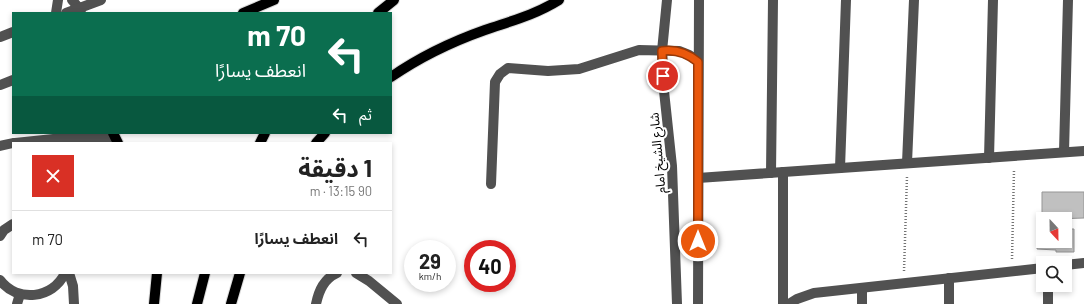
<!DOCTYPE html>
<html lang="ar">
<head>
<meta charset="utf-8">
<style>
  body { margin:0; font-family:Barlow,"Noto Sans Arabic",sans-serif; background:#f2f2f2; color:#222; direction:rtl; height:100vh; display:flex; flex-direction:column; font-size:15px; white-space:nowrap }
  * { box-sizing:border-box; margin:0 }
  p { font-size:13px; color:#767676 }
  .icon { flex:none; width:22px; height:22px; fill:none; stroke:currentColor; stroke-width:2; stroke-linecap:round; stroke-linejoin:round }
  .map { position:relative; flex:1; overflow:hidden; direction:ltr }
  .panel { position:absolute; left:12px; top:142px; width:380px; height:132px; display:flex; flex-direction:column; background:#fff; border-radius:0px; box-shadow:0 2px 6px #0003; direction:rtl }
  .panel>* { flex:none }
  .top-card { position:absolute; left:12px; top:12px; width:380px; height:122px; border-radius:0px; box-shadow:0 2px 6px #0003; direction:rtl; background:#0b6e4f; color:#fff; overflow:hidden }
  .needle { width:26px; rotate:158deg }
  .tools { position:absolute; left:1036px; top:212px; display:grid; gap:8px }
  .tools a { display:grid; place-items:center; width:36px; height:36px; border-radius:0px; background:#fff; box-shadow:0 2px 6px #0003; font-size:20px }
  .speed { position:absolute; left:404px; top:240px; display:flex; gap:8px; font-size:20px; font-weight:700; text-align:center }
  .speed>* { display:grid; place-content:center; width:52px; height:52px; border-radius:50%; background:#fff; box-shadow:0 2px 6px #0003; line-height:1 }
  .speed small { font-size:10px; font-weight:400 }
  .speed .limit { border:6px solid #d22; background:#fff; color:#111 }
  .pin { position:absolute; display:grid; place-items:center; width:34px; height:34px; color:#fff; margin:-17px; border:2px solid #fff; border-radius:50%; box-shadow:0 1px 4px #0007 }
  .me { position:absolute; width:44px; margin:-22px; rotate:0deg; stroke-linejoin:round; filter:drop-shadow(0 0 3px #0008) }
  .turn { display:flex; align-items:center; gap:14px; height:84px; padding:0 20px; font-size:18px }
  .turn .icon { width:52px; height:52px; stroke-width:2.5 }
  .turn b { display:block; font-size:28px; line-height:34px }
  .then { display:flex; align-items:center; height:38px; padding:0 20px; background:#0003; gap:8px; font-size:15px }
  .round { display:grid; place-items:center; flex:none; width:42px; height:42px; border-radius:0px; background:#f2f2f2 }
  .summary { display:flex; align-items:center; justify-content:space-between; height:68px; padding:0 20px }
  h1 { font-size:24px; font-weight:700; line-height:30px }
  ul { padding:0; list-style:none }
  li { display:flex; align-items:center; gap:12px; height:56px; padding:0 20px; border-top:1px solid #e0e0e0 }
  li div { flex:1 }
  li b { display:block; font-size:15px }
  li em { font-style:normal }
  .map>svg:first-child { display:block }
  .building { fill:#c0c0c0; stroke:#959595 }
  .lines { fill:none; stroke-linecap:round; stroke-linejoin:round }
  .major-casing { stroke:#dbdbdb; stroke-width:12 }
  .path { stroke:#737373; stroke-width:2.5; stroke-dasharray:1 2; stroke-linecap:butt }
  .minor { stroke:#515151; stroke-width:10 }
  .major { stroke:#000; stroke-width:10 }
  .route-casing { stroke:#983908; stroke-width:10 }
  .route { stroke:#ea580c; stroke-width:7 }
  .labels { text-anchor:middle; stroke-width:4; stroke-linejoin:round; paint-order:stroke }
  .street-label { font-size:13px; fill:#000; stroke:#fff }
</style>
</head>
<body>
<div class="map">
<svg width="1084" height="304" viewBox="0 0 1084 304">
  <rect width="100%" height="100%" fill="#fff"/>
  <g class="building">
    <polygon points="1042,192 1084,192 1084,218 1054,219 1054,214 1042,214"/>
    <polygon points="1038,228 1043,228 1043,241 1065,241 1065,229 1074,229 1074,252 1056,252 1056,250 1037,249"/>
  </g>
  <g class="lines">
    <g class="major-casing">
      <g id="major">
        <polyline points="243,13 274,0"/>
        <polyline points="378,13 394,0"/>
        <path d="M391 77C420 57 451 42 485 30 511 21 535 15 559 0"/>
        <polyline points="113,133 118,143"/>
        <polyline points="260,143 265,133"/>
        <polyline points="316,143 325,133"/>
        <polyline points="154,304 157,273"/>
        <polyline points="197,304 205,273"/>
        <polyline points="231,304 240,273"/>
      </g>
    </g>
    <g class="path">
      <polyline points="1012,259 1014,170"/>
      <polyline points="904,271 907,176"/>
    </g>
    <g class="minor">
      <polyline points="72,0 79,8 81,13"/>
      <polyline points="667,0 662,51 664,91 672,166 677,304"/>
      <polyline points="56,13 58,0"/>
      <polyline points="66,13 101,0"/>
      <polyline points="0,37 13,32"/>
      <polyline points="0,85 13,80"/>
      <polyline points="15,143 63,138 115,138"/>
      <polyline points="0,146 13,143"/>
      <polyline points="1064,152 1068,0"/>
      <polyline points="989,158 993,0"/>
      <polyline points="907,163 914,0"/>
      <polyline points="840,168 846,0"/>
      <polyline points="783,172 783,304"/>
      <polyline points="771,173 773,0"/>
      <polyline points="698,178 1084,151"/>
      <polyline points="491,184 495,82 500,74 508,68 548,71 579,69 639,50 679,51 689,55 698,61"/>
      <polyline points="0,236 4,230 13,224"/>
      <polyline points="1065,265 1084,263"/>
      <polyline points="69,273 73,286 74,304"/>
      <polyline points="356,273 369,281 397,304"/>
      <polyline points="949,278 949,304"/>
      <path d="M0 280C17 303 53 299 65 273"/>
      <polyline points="1048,285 1048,304"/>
      <polyline points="862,288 862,304"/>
      <polyline points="17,304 20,294"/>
      <path d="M316 304C319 290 324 279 337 273"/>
      <polyline points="698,304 699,0"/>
      <polyline points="789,304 797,299 814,293 1043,268"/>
    </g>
    <use href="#major" class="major"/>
  </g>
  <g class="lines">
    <g class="route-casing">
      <path id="route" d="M663 76 662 51C676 49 687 53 698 62V241"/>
    </g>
    <use href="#route" class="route"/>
  </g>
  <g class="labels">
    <g class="street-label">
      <text transform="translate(657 153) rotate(-95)" y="5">شارع الشيخ امام</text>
    </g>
  </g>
</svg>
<div class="tools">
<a><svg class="needle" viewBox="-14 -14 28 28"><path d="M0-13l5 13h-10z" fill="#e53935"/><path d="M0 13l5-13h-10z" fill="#767676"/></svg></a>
<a><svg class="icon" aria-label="search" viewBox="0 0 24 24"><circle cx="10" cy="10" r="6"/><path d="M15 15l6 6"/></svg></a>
</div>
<div class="speed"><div>29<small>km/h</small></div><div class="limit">40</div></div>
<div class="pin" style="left:663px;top:76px;background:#d93025"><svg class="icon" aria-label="arrive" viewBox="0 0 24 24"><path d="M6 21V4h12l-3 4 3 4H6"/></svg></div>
<svg class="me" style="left:698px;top:241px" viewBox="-20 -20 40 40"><circle r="17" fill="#ea580c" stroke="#fff" stroke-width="3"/><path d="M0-11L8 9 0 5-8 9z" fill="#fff"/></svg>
<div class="top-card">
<div class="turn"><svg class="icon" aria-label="left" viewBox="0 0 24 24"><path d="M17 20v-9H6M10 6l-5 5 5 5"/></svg><div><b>70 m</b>انعطف يسارًا</div></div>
<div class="then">ثم<svg class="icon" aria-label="left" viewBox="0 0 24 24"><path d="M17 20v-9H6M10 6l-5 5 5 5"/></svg></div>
</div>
<section class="panel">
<div class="summary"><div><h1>1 دقيقة</h1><p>90 m · 13:15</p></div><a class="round" style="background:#d93025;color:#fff"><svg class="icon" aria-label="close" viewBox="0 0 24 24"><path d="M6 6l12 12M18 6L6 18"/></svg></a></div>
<ul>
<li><svg class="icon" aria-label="left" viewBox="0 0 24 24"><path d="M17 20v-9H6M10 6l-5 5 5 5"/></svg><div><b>انعطف يسارًا</b></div><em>70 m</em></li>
</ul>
</section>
</div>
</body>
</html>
